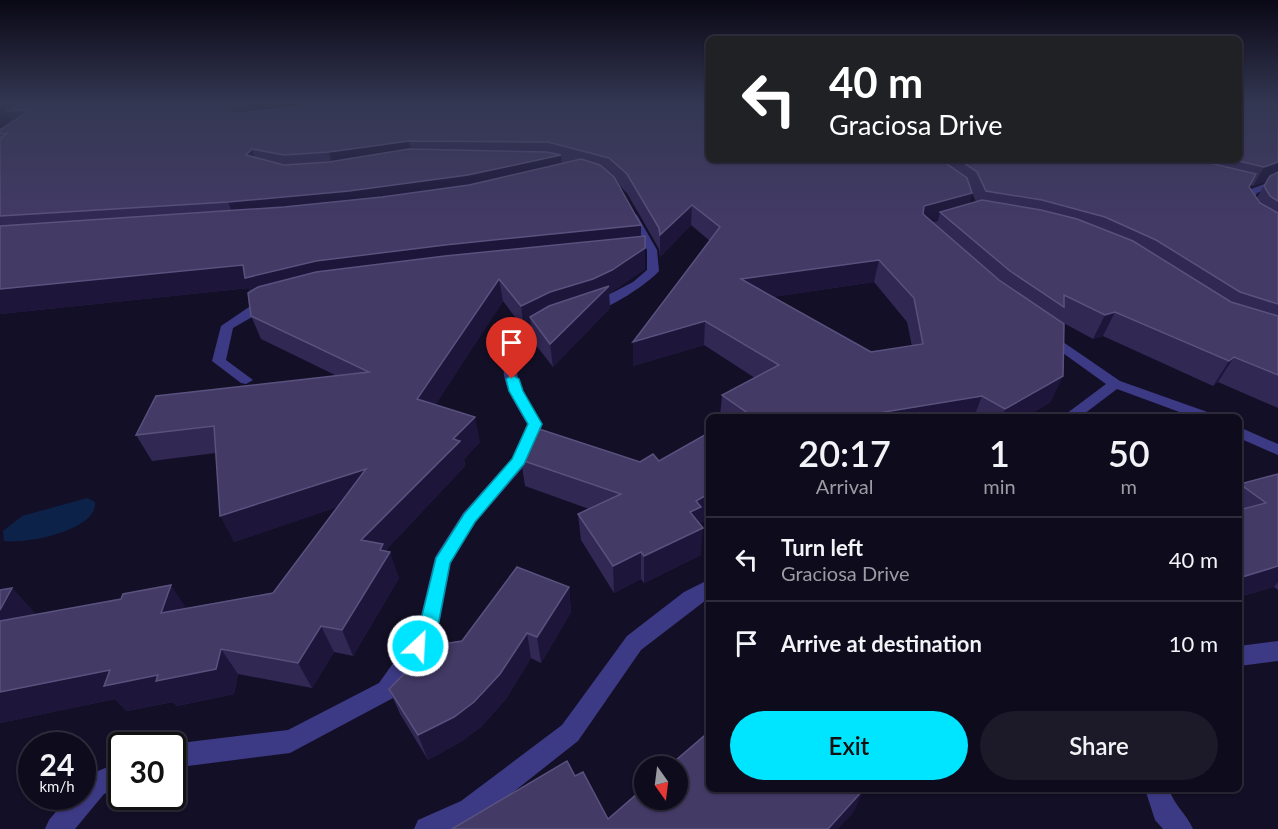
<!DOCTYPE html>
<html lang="en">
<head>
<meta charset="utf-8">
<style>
  body { margin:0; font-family:Lato,sans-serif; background:#1c1929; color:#f1f3f6; height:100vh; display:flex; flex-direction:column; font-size:22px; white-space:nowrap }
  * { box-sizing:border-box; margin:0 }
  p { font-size:20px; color:#9b9ba3 }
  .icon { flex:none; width:33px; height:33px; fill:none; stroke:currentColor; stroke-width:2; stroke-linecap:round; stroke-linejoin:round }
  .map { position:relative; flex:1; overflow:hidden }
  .details { position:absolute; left:706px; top:414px; width:536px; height:378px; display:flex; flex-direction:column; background:#0e0b1c; border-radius:9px; box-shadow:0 2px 4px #0004,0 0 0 2px #2e2b3b }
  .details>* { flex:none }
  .guide { position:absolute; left:706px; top:36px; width:536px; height:126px; border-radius:9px; box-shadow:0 2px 4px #0004,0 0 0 2px #2e2b3b; background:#202124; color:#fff; overflow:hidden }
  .needle { width:39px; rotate:166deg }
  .fabs { position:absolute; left:634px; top:756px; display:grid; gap:12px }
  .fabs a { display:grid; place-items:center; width:54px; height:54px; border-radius:50%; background:#0e0b1c; box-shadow:0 2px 4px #0004,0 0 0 2px #2e2b3b; font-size:30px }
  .speed { position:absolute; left:18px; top:732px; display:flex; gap:12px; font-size:30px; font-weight:700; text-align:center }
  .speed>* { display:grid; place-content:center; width:78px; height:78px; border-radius:50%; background:#0e0b1c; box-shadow:0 2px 4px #0004,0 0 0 2px #2e2b3b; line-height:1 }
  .speed small { font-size:15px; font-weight:400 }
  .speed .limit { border:3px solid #111; border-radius:9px; background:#fff; color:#111 }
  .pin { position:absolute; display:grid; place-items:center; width:51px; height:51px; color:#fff; margin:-62px -26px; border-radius:50% 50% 50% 0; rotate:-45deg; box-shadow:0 0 6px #0007 }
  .pin .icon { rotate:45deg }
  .me { position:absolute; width:66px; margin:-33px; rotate:25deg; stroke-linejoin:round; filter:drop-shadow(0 0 4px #0008) }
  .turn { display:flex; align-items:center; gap:21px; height:126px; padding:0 24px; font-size:27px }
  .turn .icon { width:78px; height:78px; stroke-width:2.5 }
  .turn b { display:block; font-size:42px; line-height:51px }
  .eta { display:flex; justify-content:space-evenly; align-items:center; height:102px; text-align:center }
  .eta b { font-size:36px; font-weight:600; line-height:42px }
  .action { display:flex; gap:12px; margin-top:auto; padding:12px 24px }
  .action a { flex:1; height:69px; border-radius:36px; background:#00e5ff; color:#111; font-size:24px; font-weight:600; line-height:69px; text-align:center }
  .action a+a { background:#1c1929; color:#f1f3f6 }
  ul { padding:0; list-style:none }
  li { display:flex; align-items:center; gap:18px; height:84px; padding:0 24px; border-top:2px solid #2e2b3b }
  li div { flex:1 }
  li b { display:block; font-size:22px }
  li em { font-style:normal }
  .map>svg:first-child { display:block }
  .water { fill:#0c2248 }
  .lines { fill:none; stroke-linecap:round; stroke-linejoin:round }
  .street { fill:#3d3a85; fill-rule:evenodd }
  .wall { fill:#312854; fill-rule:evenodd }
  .shaded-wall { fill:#1d163a }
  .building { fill:#433a66; stroke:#5a527e; stroke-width:1.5; fill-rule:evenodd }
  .route { fill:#00e5ff; stroke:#0095a6; stroke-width:1.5 }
</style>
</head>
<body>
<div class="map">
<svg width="1278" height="829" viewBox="0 0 1278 829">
  <rect width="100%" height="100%" fill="#130f26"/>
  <path class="water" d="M87 498 95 502C98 531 25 544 4 541L3 531 22 516Z"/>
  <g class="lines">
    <g class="street">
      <polygon points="1278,179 1278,185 1257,193 1250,206 1257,218 1278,231 1278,238 1250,222 1240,206 1251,189"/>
      <path d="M632 212 637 215 657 250 659 271C649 283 603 314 589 311V305L633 282 647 270V250L627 215Z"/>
      <polygon points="269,298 273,299 273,305 233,328 226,360 253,380 246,384 241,383 212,361 221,326 258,301"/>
      <path d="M548 319 554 323C548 329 538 332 530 339 501 366 526 398 543 424L525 465 475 523 451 563 438 631 395 697 290 753 172 768V746H168L172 744 288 730 379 683 418 628 435 557 463 513 512 458 527 424C512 398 491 371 513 342 522 331 534 323 548 319Z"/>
      <polygon points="1047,331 1120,381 1213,414 1216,417 1193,417 1117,389 1080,417 1062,417 1106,384 1042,338 1041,335"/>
      <polygon points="1239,427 1278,444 1278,455 1239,438"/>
      <polygon points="710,579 710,597 641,650 578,741 479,819 457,829 414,829 418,820 461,801 562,725 627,636 684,592"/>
      <polygon points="1278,641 1278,661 1239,666 1239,646"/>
      <polygon points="122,761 122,786 104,794 75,829 45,829 49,820 69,796 82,796 82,781 86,776"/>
      <path d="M1145 789H1169C1175 807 1186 813 1193 829H1163L1155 820Z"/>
    </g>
  </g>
  <g class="wall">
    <path d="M325 104 710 159H1239L1278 104V408L1218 382 1213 386 1103 336 1093 339 1058 320 1051 402 1025 417H720L722 395 755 378 704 345 633 366 710 241 691 225 660 257 659 249 627 193 618 184 641 236 645 269 609 294 610 308 553 367 532 340 531 325 524 329 503 301 435 405 480 442 464 459 465 466 385 551 399 578 353 656 334 652 312 688 238 674 234 694 177 706 173 702 127 711 115 699 0 723 12 588 36 615 186 608 273 593 337 507 234 542 216 453 152 461 136 435 335 375 261 339 251 316 250 292 249 288 0 314V130L12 122 7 111 244 112ZM1266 181 1257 198 1249 187 1250 185 1253 186ZM972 193 976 202 969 204ZM874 282 907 322 912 346 871 352 772 297Z"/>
    <polygon points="521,460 640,462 659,461 700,524 701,555 644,583 641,579 614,593 581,540 578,514 589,509 525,486"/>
    <polygon points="1278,474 1278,590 1274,587 1239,597 1239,485 1240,484"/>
    <polygon points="569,587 571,612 541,663 531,658 506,699 481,727 462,741 428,760 400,714 389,689 420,663"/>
  </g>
  <g class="shaded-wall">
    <polygon points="234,104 249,104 233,131 227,114"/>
    <polygon points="30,110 16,128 7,111"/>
    <polygon points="409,141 413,159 334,171 329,152"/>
    <polygon points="252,149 258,167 246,155"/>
    <polygon points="561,155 562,173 236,222 228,202"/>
    <polygon points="1278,162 1278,178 1253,186 1264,167"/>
    <polygon points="972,193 966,213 940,212 938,221 918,227 924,206"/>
    <polygon points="692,205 691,225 660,257 660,235"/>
    <polygon points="641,225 641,246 254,301 249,288 0,314 0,289 243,265 316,261 445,245"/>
    <polygon points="645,248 645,269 609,294 610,308 553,367 550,344 530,317 531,325 524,329 521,306"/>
    <polygon points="879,260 874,282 738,302 741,279"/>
    <polygon points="499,279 503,301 423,424 417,399"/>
    <polygon points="1115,312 1103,336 1093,339 1105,315"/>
    <polygon points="705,321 704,345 633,366 633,342"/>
    <polygon points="1234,357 1218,382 1213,386 1229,361"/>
    <polygon points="1063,376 1051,402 1025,417 1002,417 1005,409"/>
    <polygon points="982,396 974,417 854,417"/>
    <polygon points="475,417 480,442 464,459 465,466 385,551 390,552 399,578 353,656 342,630 361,540 453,439"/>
    <polygon points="366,469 374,495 234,542 220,516"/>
    <polygon points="710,493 710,518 700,524 703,528 701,555 644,583 644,556 690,512 696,501"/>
    <polygon points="641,552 641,579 614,593 613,566"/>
    <polygon points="1278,566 1278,582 1274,587 1239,597 1239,578"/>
    <polygon points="171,585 188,611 161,613"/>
    <polygon points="569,587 571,612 541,663 537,637"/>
    <polygon points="12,588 36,614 18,648 0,630 0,610"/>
    <polygon points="321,626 334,652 312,688 298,663"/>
    <polygon points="527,633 531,658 506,699 481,727 462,741 428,760 418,735"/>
    <polygon points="221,649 238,674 234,694 177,706 173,702 127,711 115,699 0,723 0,692"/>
    <polygon points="864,789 854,812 838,829 828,829"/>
  </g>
  <g class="building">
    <path d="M20 104H234L227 114 325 104H710V159H940L967 178 972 193 924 206 923 214 999 280 1064 324 1063 376 1005 409 982 396 854 417H737L746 412 722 395 779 365 705 321 633 342 720 227 692 205 660 235 659 228 627 174 609 158 548 142 409 141 329 152 284 155 252 149 246 155 284 165 329 162 409 149 547 152 561 155 468 175 349 191 228 202 0 216V138L8 133 0 134V130L30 110 7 111ZM879 260 914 298 923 344 871 352 741 279Z"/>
    <polygon points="1239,104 1278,104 1278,162 1264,167 1230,159 1239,159"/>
    <polygon points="581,159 600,165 614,177 641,225 445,245 316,261 245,278 243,265 0,289 0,226 284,207 382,197 469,185"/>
    <polygon points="958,159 1193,159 1256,174 1249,187 1260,203 1278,213 1278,304 1240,292 1156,240 1105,217 1042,200 986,191 977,172"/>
    <polygon points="1278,172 1278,201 1270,196 1264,186 1270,176"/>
    <polygon points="982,200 1041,210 1077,219 1133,241 1231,302 1278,316 1278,375 1234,357 1229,361 1115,312 1105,315 1064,295 1064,307 1010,271 940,212"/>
    <polygon points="645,236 645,248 612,270 593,279 550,292 521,306 499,279 417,399 475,417 453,439 460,441 361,540 383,544 380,550 390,552 342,630 321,626 298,663 221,649 216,669 156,681 158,675 104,686 110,670 0,692 0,621 121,599 123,594 171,585 161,613 273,593 366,469 220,516 214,426 136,435 156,396 369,372 251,316 248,293 258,287 316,272 445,256"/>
    <polygon points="609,286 550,344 530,317 549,306"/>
    <polygon points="533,427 640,462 653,454 659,461 710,432 710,493 696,501 701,507 690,512 703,528 644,556 641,552 613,566 578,514 621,494 521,460"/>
    <polygon points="1278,474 1278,566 1239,578 1239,510 1266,503 1240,484"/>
    <polygon points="517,567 569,587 537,637 527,633 500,674 474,702 454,717 418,735 389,689 412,666 420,663 443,644 462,641"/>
    <polygon points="12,588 0,610 0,590"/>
    <polygon points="710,731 710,789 864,789 828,829 452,829 567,761 575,776 583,772 608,819 645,787 645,800 678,800 678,766 669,766"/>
  </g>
  <linearGradient id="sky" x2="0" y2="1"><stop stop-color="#0a0815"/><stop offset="0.47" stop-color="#333752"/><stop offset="1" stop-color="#333752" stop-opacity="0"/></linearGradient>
  <rect width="1278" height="220" fill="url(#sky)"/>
  <polygon class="route" points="512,375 519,379 523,391 542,424 524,464 475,522 450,563 437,631 424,652 418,654 411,652 408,646 419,628 436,558 464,514 512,459 528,424 509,391 506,379"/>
</svg>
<div class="fabs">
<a><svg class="needle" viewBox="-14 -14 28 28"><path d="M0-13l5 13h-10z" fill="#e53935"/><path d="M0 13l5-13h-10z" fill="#9b9ba3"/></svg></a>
</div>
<div class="speed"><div>24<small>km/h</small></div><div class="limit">30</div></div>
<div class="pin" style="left:512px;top:379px;background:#d93025"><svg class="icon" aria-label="arrive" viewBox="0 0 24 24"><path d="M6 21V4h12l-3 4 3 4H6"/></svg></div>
<svg class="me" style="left:418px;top:646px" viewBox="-20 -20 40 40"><circle r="17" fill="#00e5ff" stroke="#fff" stroke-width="3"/><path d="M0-11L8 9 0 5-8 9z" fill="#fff"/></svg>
<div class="guide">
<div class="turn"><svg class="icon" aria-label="left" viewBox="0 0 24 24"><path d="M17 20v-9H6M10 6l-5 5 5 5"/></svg><div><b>40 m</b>Graciosa Drive</div></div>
</div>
<section class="details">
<div class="eta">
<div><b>20:17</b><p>Arrival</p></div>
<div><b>1</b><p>min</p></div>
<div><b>50</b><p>m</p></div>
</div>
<ul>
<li><svg class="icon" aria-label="left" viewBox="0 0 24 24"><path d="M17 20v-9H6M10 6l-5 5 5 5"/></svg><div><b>Turn left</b><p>Graciosa Drive</p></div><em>40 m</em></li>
<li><svg class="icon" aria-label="arrive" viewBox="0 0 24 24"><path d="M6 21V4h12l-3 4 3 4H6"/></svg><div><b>Arrive at destination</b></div><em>10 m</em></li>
</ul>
<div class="action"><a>Exit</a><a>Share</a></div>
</section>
</div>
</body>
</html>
